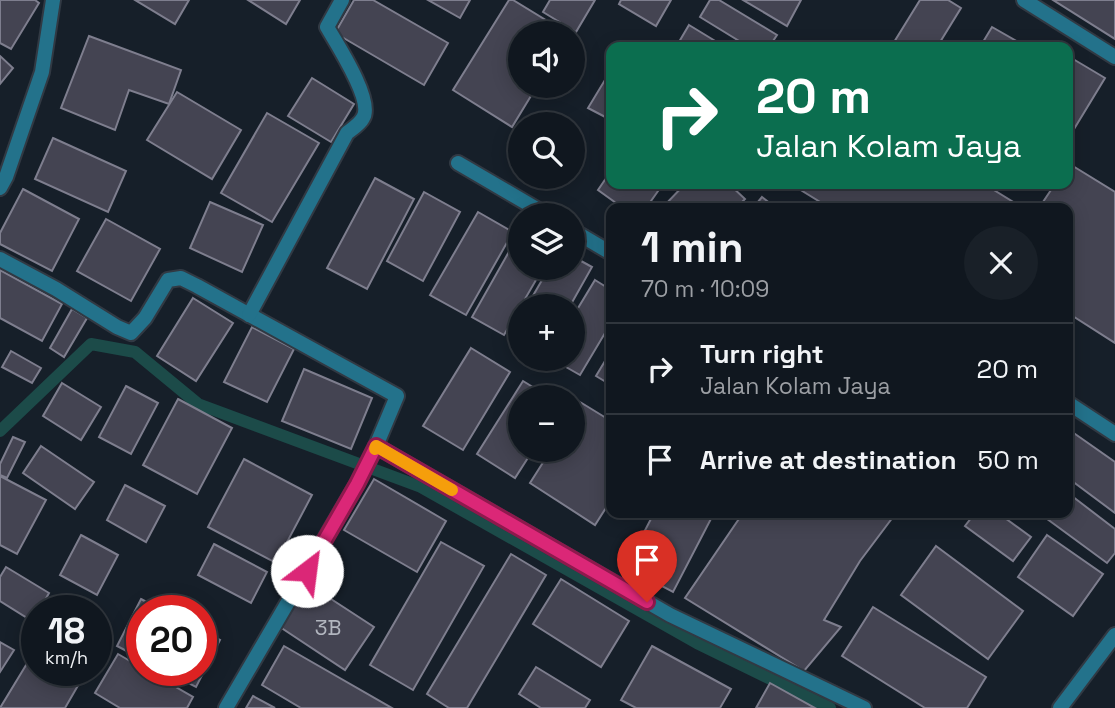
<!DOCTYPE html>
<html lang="en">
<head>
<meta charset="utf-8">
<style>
  body { margin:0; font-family:"Space Grotesk",sans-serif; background:#192028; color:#f1f3f6; height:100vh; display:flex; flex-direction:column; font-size:26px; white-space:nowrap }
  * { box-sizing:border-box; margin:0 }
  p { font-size:23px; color:#9c9fa4 }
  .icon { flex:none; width:38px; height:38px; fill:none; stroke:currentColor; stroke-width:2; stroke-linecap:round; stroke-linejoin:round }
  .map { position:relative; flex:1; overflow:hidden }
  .side { position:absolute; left:606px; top:203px; width:467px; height:315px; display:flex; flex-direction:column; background:#10171f; border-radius:14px; box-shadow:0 4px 18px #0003,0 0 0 2px #30363d }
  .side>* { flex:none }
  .banner { position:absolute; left:606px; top:42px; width:467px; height:147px; border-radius:14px; box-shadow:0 4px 18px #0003,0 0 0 2px #30363d; background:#0b6e4f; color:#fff; overflow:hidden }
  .fabs { position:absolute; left:508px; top:21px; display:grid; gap:14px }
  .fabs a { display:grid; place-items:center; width:77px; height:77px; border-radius:50%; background:#10171f; box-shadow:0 4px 18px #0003,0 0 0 2px #30363d; font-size:35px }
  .speed { position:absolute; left:21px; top:595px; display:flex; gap:14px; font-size:35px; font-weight:700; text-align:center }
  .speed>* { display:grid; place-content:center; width:91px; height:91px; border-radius:50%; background:#10171f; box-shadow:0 4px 18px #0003,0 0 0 2px #30363d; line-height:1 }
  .speed small { font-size:18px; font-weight:400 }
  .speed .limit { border:10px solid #d22; background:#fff; color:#111 }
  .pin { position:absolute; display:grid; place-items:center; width:60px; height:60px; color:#fff; margin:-72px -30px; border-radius:50% 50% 50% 0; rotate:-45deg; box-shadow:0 0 7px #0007 }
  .pin .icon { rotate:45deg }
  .me { position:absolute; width:77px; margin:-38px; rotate:30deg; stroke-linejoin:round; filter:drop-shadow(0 0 5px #0008) }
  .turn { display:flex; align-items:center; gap:24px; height:147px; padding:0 35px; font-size:32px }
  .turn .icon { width:91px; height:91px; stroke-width:2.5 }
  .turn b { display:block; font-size:49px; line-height:60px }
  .round { display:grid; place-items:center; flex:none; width:74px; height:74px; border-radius:37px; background:#192028 }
  .overview { display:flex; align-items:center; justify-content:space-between; height:119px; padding:0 35px }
  h1 { font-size:42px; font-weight:700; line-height:52px }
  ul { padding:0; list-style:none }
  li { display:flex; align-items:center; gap:21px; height:91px; padding:0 35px; border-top:2px solid #30363d }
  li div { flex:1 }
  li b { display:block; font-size:26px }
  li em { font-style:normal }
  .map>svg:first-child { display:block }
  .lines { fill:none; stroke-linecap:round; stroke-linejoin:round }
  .stream { stroke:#1c4b49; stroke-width:12 }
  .building { fill:#444452; stroke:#7e7e8e; stroke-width:2 }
  .service-casing { stroke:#313943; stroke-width:18 }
  .minor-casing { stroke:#313943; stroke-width:18 }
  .service { stroke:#23728b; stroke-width:14 }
  .minor { stroke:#23728b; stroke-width:14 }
  .route-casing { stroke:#8e194d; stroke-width:18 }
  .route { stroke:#db2777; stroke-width:12 }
  .slow { stroke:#f59e0b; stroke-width:12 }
  .labels { text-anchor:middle; stroke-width:7; stroke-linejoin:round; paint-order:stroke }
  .number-label { font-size:21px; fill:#b2b6bf }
</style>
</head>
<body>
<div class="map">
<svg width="1115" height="708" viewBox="0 0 1115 708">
  <rect width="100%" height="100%" fill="#161f29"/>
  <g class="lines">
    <polyline class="stream" points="0,431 91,344 135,352 198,404 421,487 697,643 830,708"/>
  </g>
  <g class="building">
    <polygon points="0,0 35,0 39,3 11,49 0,43"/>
    <polygon points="135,0 189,0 175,24"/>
    <polygon points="248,0 300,0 286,24"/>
    <polygon points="354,0 373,0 448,43 424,85 335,33"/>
    <polygon points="428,0 470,0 460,18"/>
    <polygon points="509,0 513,0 567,33 520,33 520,86 537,86 512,127 453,90"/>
    <polygon points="550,0 595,0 576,32 543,12"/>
    <polygon points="621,0 671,0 656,26 619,4"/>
    <polygon points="710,0 719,0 777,35 769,47 749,47 700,17"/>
    <polygon points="743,0 801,0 787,26"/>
    <polygon points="920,0 948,0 961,8 937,47 891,47"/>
    <polygon points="1053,0 1115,0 1115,39"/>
    <polygon points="689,25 725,47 676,47"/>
    <polygon points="992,27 1027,47 980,47"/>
    <polygon points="89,36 181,70 169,104 129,90 115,130 61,108"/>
    <polygon points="0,56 13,68 0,84"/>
    <polygon points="1068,56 1105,78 1068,139"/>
    <polygon points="611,70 611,120 588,108"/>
    <polygon points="312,78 354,104 331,142 288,116"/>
    <polygon points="177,92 241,130 212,179 147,140"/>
    <polygon points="267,113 319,143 272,222 221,193"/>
    <polygon points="53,138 126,171 108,212 35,179"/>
    <polygon points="1068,163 1115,192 1115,343 1068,313 1068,208 1039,208 1055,184 1068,184"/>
    <polygon points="611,171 611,184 663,184 646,208 623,208 598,190"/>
    <polygon points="375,178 414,199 367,289 327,268"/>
    <polygon points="685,184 729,184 745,199 736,208 662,208"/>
    <polygon points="791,184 984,184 1023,208 830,208"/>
    <polygon points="23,189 79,219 52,271 0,244 0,233"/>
    <polygon points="424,192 460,212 423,281 387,261"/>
    <polygon points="762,197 776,208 753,208"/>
    <polygon points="210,202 263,225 242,272 190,248"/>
    <polygon points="478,212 513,232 466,315 430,295"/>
    <polygon points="106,219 160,249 131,301 77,271"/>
    <polygon points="519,234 520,268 543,268 504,335 472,317"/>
    <polygon points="572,256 592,267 570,306 527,306 549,268 572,268"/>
    <polygon points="0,270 62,304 42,341 0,318"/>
    <polygon points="595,280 611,290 611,323 580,375 552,359 572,359 572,318"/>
    <polygon points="193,298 233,323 196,381 157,356"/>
    <polygon points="72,309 87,318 64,357 50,348"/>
    <polygon points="252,327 294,349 267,402 224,382"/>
    <polygon points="471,348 510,372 463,450 423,426"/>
    <polygon points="11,351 41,368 32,383 2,367"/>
    <polygon points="611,351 611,385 596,376"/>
    <polygon points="304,369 372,398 351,449 282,421"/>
    <polygon points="523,381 549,397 520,397 520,450 533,450 515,478 477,454"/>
    <polygon points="62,383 101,407 81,440 43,416"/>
    <polygon points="126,386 158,403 131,454 99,437"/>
    <polygon points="178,399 232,428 197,494 143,465"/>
    <polygon points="580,402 611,421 611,500 595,525 530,483 551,450 572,450 572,415"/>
    <polygon points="1068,429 1115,462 1115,513 1068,478"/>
    <polygon points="13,437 25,442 7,478 0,475 0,464"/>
    <polygon points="41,446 94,482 75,509 23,473"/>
    <polygon points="244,459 312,495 276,563 208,527"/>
    <polygon points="0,476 46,500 17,554 0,545"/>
    <polygon points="374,479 446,521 417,572 344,530"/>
    <polygon points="125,485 165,506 146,542 107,520"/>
    <polygon points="1068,493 1115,529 1115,553 1107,563 1039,513 1068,513"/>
    <polygon points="654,513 714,513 673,592 626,567"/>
    <polygon points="743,513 896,513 860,561 824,620 841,627 804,671 685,598"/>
    <polygon points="975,513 998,513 1031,537 1013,561 965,526"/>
    <polygon points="81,535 118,555 97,595 60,575"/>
    <polygon points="1047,535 1103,574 1073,616 1018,577"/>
    <polygon points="441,542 484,566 413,690 370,665"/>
    <polygon points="214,544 267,572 251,603 198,575"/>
    <polygon points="936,546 1023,611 988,659 901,595"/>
    <polygon points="511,554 546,575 467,708 449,708 427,694"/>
    <polygon points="6,567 49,593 39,611 37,611 32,621 0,601 0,577"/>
    <polygon points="561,579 629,621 601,667 533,624"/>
    <polygon points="308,584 374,627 345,670 280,627"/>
    <polygon points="141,599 163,611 142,611 142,659 117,646"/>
    <polygon points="873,607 986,677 967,708 925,708 842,656"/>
    <polygon points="201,630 220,640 196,687 163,670 201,670"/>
    <polygon points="0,642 14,650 0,672"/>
    <polygon points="284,646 392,708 301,708 262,685"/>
    <polygon points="652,646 731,689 720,708 636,708 621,700"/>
    <polygon points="37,647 37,670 87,670 65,708 0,708"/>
    <polygon points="118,654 142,668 142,670 146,670 193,697 187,708 120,708 95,693"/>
    <polygon points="536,667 590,700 585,708 541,708 519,694"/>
    <polygon points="770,683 815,708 756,708"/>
    <polygon points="253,696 275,708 246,708"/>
  </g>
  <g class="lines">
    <g class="service-casing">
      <g id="service">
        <polyline points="1024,0 1115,57"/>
        <polyline points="226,708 357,484 376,446 670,615 864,708"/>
      </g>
    </g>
    <g class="minor-casing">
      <g id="minor">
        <polyline points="458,163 547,215"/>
        <polyline points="0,188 6,177 42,72 53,0"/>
        <polyline points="572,230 611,253"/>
        <polyline points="0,259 56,289 117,327 131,333 145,318 168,280 181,278 197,286 397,396 376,446"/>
        <path d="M249 315 347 133C352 129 360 124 363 118 374 101 337 44 327 27L342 0"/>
        <polyline points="1068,403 1115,434"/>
        <polyline points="1060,708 1115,635"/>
      </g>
    </g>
    <use href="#service" class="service"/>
    <use href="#minor" class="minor"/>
  </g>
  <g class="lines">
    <g class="route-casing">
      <polyline id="route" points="307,571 357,484 376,446 647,602"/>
    </g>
    <use href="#route" class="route"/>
    <polyline class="slow" points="375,449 376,446 452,490"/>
  </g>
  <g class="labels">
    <g class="number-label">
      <text x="328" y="635">3B</text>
    </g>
  </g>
</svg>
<div class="fabs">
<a><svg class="icon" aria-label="sound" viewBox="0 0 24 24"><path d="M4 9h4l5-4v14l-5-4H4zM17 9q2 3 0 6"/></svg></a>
<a><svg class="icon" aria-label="search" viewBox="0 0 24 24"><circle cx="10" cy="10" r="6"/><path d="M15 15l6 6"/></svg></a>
<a><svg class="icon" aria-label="layers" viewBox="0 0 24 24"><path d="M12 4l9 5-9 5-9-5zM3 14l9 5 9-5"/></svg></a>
<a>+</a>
<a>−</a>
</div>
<div class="speed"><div>18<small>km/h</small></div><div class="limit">20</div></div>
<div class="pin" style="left:647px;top:602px;background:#d93025"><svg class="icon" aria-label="arrive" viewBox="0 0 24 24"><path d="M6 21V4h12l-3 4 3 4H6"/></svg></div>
<svg class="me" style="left:307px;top:571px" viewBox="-20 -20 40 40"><circle r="19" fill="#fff"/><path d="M0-13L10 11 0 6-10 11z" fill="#db2777"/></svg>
<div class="banner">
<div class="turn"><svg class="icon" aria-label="right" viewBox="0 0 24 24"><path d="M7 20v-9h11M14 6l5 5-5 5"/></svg><div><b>20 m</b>Jalan Kolam Jaya</div></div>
</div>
<section class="side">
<div class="overview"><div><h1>1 min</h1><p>70 m · 10:09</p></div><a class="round"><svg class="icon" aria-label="close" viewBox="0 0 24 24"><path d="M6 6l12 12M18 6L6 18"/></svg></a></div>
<ul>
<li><svg class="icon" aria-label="right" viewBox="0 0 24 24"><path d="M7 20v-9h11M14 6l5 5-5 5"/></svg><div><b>Turn right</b><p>Jalan Kolam Jaya</p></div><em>20 m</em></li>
<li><svg class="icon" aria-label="arrive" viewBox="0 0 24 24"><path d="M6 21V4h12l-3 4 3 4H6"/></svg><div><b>Arrive at destination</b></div><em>50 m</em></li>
</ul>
</section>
</div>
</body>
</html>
